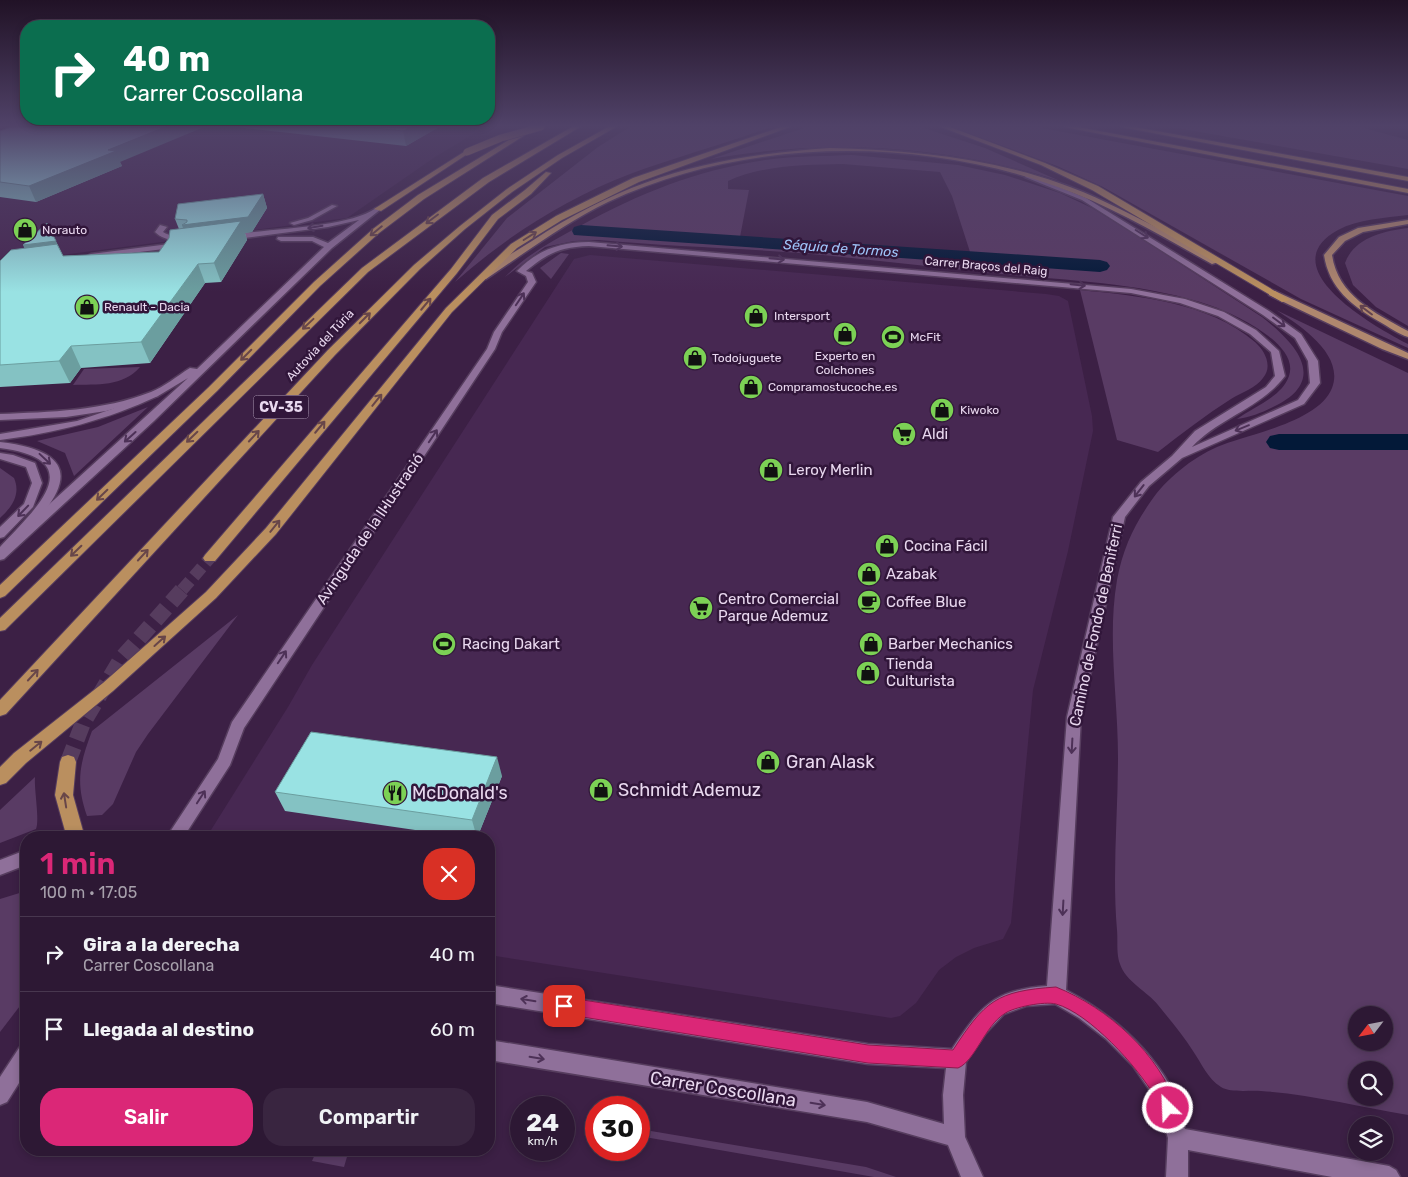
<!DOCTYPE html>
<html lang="es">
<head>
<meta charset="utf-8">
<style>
  body { margin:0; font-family:Rubik,sans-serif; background:#392540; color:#f1f3f6; height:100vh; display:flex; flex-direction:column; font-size:19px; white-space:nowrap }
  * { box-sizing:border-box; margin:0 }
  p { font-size:16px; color:#a7a0ac }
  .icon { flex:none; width:28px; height:28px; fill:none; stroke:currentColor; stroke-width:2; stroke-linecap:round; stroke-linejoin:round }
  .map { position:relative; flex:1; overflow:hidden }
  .sheet { position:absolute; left:20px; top:831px; width:475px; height:325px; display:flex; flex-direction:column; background:#2d1834; border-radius:20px; box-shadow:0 2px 8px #0003,0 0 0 1px #48374f }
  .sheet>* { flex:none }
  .hud { position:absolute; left:20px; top:20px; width:475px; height:105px; border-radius:20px; box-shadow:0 2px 8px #0003,0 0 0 1px #48374f; background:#0b6e4f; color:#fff; overflow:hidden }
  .needle { width:32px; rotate:238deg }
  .tools { position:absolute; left:1348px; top:1006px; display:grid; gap:10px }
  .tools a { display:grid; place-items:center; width:45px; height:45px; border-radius:50%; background:#2d1834; box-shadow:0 2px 8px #0003,0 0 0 1px #48374f; font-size:25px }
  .speed { position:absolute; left:510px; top:1096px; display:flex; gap:10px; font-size:25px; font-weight:700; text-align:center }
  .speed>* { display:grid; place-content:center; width:65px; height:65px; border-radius:50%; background:#2d1834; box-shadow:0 2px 8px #0003,0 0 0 1px #48374f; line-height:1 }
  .speed small { font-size:12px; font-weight:400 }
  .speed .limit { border:8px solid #d22; background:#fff; color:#111 }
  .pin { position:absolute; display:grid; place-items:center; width:42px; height:42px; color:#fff; margin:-21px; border-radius:10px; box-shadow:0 2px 8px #0006 }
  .me { position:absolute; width:55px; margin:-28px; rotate:336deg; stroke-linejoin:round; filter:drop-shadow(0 0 4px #0008) }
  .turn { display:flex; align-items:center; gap:18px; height:105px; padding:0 20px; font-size:22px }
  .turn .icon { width:65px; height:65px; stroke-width:2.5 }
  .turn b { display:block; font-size:35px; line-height:42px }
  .round { display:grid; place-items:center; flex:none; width:52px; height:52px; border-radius:20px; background:#392540 }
  .overview { display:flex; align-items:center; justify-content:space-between; height:85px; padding:0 20px }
  h1 { font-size:30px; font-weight:600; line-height:38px; color:#db2777 }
  .button { display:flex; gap:10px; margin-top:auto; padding:10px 20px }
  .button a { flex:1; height:58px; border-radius:20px; background:#db2777; color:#fff; font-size:20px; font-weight:600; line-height:58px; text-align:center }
  .button a+a { background:#392540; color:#f1f3f6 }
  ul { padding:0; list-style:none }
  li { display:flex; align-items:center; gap:15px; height:75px; padding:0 20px; border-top:1px solid #48374f }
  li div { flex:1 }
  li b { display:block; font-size:19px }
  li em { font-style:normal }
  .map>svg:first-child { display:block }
  .built { fill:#472852 }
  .green { fill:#593b64; fill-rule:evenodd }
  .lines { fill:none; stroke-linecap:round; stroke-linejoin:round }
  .canal { fill:#031938; fill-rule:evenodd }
  .trunk-tunnel-far1 { stroke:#563c5e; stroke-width:12; stroke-dasharray:12 6; stroke-linecap:butt }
  .trunk-tunnel { stroke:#563c5e; stroke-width:16; stroke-dasharray:16 8; stroke-linecap:butt }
  .minor-casing { stroke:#563d5e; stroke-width:3 }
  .tertiary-casing { stroke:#563d5e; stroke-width:3 }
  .primary-casing { stroke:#563d5e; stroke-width:3 }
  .trunk-casing { stroke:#563d5e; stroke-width:2 }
  .minor { fill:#8f709a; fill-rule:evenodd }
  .tertiary { fill:#8f709a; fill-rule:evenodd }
  .primary { fill:#af876e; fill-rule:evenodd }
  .trunk { fill:#ba8f5f; fill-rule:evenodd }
  .trunk-bridge-casing { stroke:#563d5e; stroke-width:8; stroke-linecap:butt }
  .trunk-bridge { stroke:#ba8f5f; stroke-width:7 }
  .wall { fill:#84c2c3 }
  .shaded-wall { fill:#6b9e9f }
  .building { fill:#99e2e3; stroke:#6b9e9f }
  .oneway { stroke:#684649 }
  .oneway2 { stroke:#4d3157 }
  .oneway3 { stroke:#63434f }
  .route { fill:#db2777; stroke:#8e194d }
  .labels { text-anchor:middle; stroke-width:5; stroke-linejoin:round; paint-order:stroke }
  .far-poi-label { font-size:12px; fill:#e9d8ef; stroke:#31163a; text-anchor:start }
  .far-street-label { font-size:12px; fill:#e9d8ef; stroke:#31163a }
  .far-water-label { font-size:14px; font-style:italic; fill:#9fc5fa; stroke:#31163a }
  .shield { fill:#31163a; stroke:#b29eb9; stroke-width:1 }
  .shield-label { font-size:14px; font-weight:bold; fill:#e9d8ef }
  .poi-label { font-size:15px; fill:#e9d8ef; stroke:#31163a; text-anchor:start }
  .street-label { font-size:15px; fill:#e9d8ef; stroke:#31163a }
  .near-poi-label { font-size:18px; fill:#e9d8ef; stroke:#31163a; text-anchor:start }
  .near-street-label { font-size:18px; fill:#e9d8ef; stroke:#31163a }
</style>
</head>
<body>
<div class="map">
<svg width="1408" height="1177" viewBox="0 0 1408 1177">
  <rect width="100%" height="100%" fill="#3c2045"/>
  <g class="built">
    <polygon points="61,127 485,127 435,157 347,218 0,263 0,147"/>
    <polygon points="590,255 1046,294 1059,296 1068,301 1092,416 1093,431 1068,551 1033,690 1011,923 1003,939 974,948 956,957 939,970 916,1003 900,1016 891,1018 489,955 489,838 206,838 288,707 312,665 574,259"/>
  </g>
  <g class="green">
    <path d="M630 127H771C725 144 676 157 630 174 565 199 507 236 455 282L507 218 598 147Z"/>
    <path d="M807 127H921L985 148 1060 181C947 145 827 138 711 159Z"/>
    <path d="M952 127H1036L1408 196V215C1385 218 1358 219 1338 230 1269 268 1377 328 1408 344V348L1301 299 1103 187 1057 166Z"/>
    <polygon points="1172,127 1360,127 1408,140 1408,169"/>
    <path d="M852 155 958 165 1005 175 1060 193 1092 208 1136 235 1262 317C1294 342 1329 378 1277 405 1264 412 1252 417 1237 419 1253 407 1282 397 1289 376 1300 344 1234 314 1212 306 1145 283 1071 281 1002 274 942 268 883 261 823 255 748 248 673 247 599 240L574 241 545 247 505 277C527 254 552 241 580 226 641 192 703 168 773 159 799 156 826 156 852 155ZM843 164 940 172 952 196 970 252 740 237 749 190 728 189V181C762 165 805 165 843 164Z"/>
    <path d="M1408 228V326L1376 307 1353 285 1345 263C1354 238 1383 231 1408 228Z"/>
    <polygon points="561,253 569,254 551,279 540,268"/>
    <path d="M1080 290C1139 296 1208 302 1255 342 1265 351 1273 366 1263 378 1256 388 1242 392 1231 399 1206 415 1182 433 1158 452L1117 440Z"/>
    <path d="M1276 310 1408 373V1115C1360 1107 1310 1094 1261 1091 1249 1090 1231 1093 1221 1087 1207 1078 1202 1064 1193 1051 1183 1035 1170 1020 1158 1005 1148 992 1125 981 1120 964 1116 954 1118 940 1117 930 1112 872 1118 815 1118 757 1118 699 1107 638 1117 580 1123 549 1133 527 1151 501 1166 479 1192 458 1217 447 1246 435 1319 422 1332 388 1345 354 1299 325 1276 310ZM1356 1015H1384V1042H1356ZM1356 1070H1384V1098H1356Z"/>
    <path d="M140 367C123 387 97 384 73 385L84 369Z"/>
    <polygon points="148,407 74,476 65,453 37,441 98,427"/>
    <path d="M0 468 14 478C21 494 12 507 0 518Z"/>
    <path d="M238 615 148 734 136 752 113 804 102 815 87 816C75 782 80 763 92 731Z"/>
    <path d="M35 777C34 790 40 821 36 829L0 843V810Z"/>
    <polygon points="26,891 26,998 0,1032 0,899"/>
    <polygon points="639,1129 866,1167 896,1177 874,1177 639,1136"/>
    <polygon points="317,1150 349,1150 344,1167 312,1161"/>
  </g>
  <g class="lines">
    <g class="canal">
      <polygon points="581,225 1100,260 1107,262 1110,266 1107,270 1100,272 574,235 572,231 574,227"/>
      <polygon points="1279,434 1408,434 1408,450 1279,450 1270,448 1266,442 1270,436"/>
    </g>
    <polyline class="trunk-tunnel-far1" points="182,590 210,558"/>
    <polyline class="trunk-tunnel" points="68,762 83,723 121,659 183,589"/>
    <g class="minor-casing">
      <g id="minor">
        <path d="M1027 174 1086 198 1269 311 1301 334 1318 361 1320 383 1304 404 1182 458 1149 486 1125 517 1081 717 1066 990C1108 1012 1145 1043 1170 1085 1177 1098 1180 1115 1185 1129L1389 1166 1396 1170 1400 1177H1332L1188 1150V1177H1166L1168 1138 1155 1098 1133 1066 1106 1039 1079 1018 1055 1004 1026 1006 1004 1014 986 1033 966 1062 963 1095 965 1137 983 1177H961L948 1145 867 1122 489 1060V1040L867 1102 944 1124 943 1095 946 1068 868 1064 489 1003V985L868 1044 952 1049C981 1006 993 990 1047 986L1067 717 1113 517 1141 482 1172 456 1195 431 1266 387 1275 376 1271 352 1250 334 1218 316 1180 303 1131 293 589 246C560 247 548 253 526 271L532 273 536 282 502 332 495 349 244 728 230 765 183 838H166L218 759 232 722 487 349 494 332 528 282 526 276 517 271C537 250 561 242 589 242L1131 289 1185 299 1224 312 1256 330 1279 351 1285 376C1261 408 1219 418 1192 447L1298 400 1310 383 1308 361 1295 338 1263 315 1082 200 1025 177Z"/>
        <polygon points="332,205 337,206 312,220 294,225 290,223 308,218"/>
        <path d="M376 208 381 209 332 248 154 421 4 559 0 560V549L188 378 158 396 106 411 66 417 0 420V414C50 412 103 411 151 392 164 387 177 376 190 368L197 369 324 247 312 241H281L277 239 278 237H313L328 243 359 220 328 227 229 240H226V236C265 228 347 229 376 208Z"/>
        <path d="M160 225 167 227 163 232C170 237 177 235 185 234L189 236C178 242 164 241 155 232Z"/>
        <polygon points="177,243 180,243 180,247 91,258 87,256 91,254"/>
        <polygon points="0,453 13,455 35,463 42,483 33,507 4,537 0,538 0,527 24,504 32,483 26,467 0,459"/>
        <polygon points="26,850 26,865 0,875 0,860"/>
        <polygon points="26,1045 26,1072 7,1102 0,1105 0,1077 19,1048"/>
      </g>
    </g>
    <g class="tertiary-casing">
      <g id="tertiary">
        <path d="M155 391 158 392V396C107 420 56 433 0 440V434L77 421 112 409Z"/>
        <path d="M0 442C109 455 46 511 4 557L0 558V547C35 509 92 460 0 448Z"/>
      </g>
    </g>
    <g class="primary-casing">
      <g id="primary">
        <path d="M830 148C908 150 984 157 1059 183 1092 194 1124 211 1156 227 1173 236 1205 250 1219 262L1212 264C1161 236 1110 205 1055 186 914 136 744 138 608 202 565 223 526 252 486 279L479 277C493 263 515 252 532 241 631 176 714 156 830 148Z"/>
        <path d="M1408 220V224L1363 232 1345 241 1332 255C1338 296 1375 313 1408 331V337C1398 334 1389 327 1380 322 1352 306 1329 288 1324 255L1339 237 1358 228Z"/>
        <polygon points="1269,291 1275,291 1408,353 1408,359 1382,349 1269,295"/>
      </g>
    </g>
    <g class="trunk-casing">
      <g id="trunk">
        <polygon points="530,127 536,128 424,199 379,233 320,286 217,391 5,596 0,598 0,585 209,387 314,282 373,229 418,195"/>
        <polygon points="572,127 580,127 489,182 368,272 5,630 0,631 0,618 362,268 483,178"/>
        <polygon points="608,127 616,127 562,158 512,192 465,229 420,269 335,355 6,714 0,716 0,700 328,350 414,265 460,226 507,189 558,155"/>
        <polygon points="781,127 790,127 639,182 562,220 517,248 452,312 276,534 216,598 113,691 26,763 6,783 0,785 0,767 14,753 103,683 206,592 266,528 446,308 511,244 556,216 633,178"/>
        <polygon points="941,127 950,127 1045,163 1098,186 1290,300 1282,302 1092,190 1041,165"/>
        <polygon points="1064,127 1078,127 1408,189 1408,193"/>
        <polygon points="1121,127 1135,127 1408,177 1408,181"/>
        <polygon points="467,150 469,153 381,211 374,209"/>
        <polygon points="546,172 551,173 531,194 498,219 457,273 215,561 205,561 203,558 205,555 451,269 492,215 525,190"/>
        <polygon points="68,755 74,757 76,762 73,795 85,838 67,838 55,795 60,762 62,757"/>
      </g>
    </g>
    <use href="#minor" class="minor"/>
    <use href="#tertiary" class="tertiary"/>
    <use href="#primary" class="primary"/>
    <use href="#trunk" class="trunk"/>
    <g class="trunk-bridge-casing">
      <polyline id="trunk-bridge" points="467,152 501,138 541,127"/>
    </g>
    <use href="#trunk-bridge" class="trunk-bridge"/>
  </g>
  <g class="wall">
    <polygon points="235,127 439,127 406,146"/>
    <polygon points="0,131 120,162 122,166 36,202 0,197"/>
    <polygon points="263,194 267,208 252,232 245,233 247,240 221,282 205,283 150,363 81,368 70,383 0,387 0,261 24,248 47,223 63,256 159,252 179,229 175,219"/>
    <polygon points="502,776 477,838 470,838 285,811 275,792"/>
  </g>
  <g class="shaded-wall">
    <polygon points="165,127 204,127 120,162 122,166 36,202 29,186 108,150"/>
    <polygon points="411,127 439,127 406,146 403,131"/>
    <polygon points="263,194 267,208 252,232 245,233 247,240 221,282 214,263 187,240 182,225"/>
    <polygon points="56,241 63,256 30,260 23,245"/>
    <polygon points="198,264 205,283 150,363 141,342"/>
    <polygon points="71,346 81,368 70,383 59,361"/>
    <polygon points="497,757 502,776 477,838 472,820"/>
  </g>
  <g class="building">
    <polygon points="11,127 165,127 108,150 116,151 29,186 0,182 0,131"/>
    <polygon points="363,127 411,127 403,131"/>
    <polygon points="263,194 248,217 182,225 187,222 187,220 175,219 178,204"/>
    <polygon points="241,221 214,263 198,264 141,342 71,346 59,361 0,365 0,261 11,250 57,244 63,256 159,252 169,238 170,230"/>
    <polygon points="47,223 56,241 23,245"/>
    <polygon points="311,732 497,757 472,820 275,792"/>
  </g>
  <defs><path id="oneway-shaft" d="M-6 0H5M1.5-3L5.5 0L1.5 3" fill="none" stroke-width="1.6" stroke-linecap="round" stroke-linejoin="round" transform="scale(1.25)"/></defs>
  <g class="oneway">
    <use href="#oneway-shaft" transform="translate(432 219) rotate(143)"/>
    <use href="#oneway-shaft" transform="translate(376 231) rotate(141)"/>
    <use href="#oneway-shaft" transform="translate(530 236) rotate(-32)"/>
    <use href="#oneway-shaft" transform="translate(426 304) rotate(-50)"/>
    <use href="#oneway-shaft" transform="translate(365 318) rotate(-45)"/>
    <use href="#oneway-shaft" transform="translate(308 324) rotate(137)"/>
    <use href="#oneway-shaft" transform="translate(246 355) rotate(135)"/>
    <use href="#oneway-shaft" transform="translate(377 400) rotate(-51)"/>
    <use href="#oneway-shaft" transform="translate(320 427) rotate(-50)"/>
    <use href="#oneway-shaft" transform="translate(254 436) rotate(-47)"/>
    <use href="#oneway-shaft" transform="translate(192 437) rotate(136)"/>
    <use href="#oneway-shaft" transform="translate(102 495) rotate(136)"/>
    <use href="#oneway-shaft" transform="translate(275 526) rotate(-51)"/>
    <use href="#oneway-shaft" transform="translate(76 551) rotate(136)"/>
    <use href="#oneway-shaft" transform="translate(143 555) rotate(-47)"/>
    <use href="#oneway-shaft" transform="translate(160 641) rotate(-42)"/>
    <use href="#oneway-shaft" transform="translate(33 675) rotate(-47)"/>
    <use href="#oneway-shaft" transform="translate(36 746) rotate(-39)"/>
    <use href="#oneway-shaft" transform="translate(65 800) rotate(-99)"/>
  </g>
  <g class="oneway2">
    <use href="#oneway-shaft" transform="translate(315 227) rotate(171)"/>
    <use href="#oneway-shaft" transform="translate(1142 234) rotate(32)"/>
    <use href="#oneway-shaft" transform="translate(615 246) rotate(5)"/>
    <use href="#oneway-shaft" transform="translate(777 259) rotate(5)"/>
    <use href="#oneway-shaft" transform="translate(1078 285) rotate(6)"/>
    <use href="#oneway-shaft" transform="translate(520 299) rotate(-56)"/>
    <use href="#oneway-shaft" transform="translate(1279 322) rotate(37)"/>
    <use href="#oneway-shaft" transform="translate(1242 428) rotate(158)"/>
    <use href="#oneway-shaft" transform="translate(433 436) rotate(-56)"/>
    <use href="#oneway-shaft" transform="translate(130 437) rotate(138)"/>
    <use href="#oneway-shaft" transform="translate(45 459) rotate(43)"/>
    <use href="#oneway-shaft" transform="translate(1139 491) rotate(128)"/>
    <use href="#oneway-shaft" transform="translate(23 511) rotate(134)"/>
    <use href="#oneway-shaft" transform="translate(282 657) rotate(-56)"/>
    <use href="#oneway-shaft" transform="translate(1072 746) rotate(93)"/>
    <use href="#oneway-shaft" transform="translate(201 797) rotate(-57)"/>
    <use href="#oneway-shaft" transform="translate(1063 908) rotate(93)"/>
    <use href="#oneway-shaft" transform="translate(528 1000) rotate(-171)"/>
    <use href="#oneway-shaft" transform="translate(537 1058) rotate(9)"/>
    <use href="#oneway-shaft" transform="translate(818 1104) rotate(9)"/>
  </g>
  <use class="oneway3" href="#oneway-shaft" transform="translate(1366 310) rotate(-143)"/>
  <linearGradient id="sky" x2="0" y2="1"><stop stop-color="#211226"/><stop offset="0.43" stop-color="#504268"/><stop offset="1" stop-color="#504268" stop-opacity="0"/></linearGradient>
  <rect width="1408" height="292" fill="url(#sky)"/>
  <path class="route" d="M1056 987C1108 1008 1160 1054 1177 1108L1174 1115 1168 1117 1162 1115C1159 1109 1158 1102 1155 1097 1138 1067 1089 1013 1056 1004 1045 1001 1013 1007 1004 1014 985 1026 975 1061 958 1068L868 1063 564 1014 557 1012 555 1006 557 1000 564 997 868 1045 953 1050C985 1001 996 991 1056 987Z"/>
  <defs>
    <g id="shop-disc" transform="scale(1.25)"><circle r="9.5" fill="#7cd155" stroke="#31163a"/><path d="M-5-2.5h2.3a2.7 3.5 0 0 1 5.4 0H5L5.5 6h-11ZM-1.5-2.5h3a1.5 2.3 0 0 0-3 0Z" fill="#111"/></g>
    <g id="stadium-disc" transform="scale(1.25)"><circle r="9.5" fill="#7cd155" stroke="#31163a"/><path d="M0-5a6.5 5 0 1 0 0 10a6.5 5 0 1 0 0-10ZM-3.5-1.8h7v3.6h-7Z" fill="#111"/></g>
    <g id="supermarket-disc" transform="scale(1.25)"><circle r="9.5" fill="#7cd155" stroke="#31163a"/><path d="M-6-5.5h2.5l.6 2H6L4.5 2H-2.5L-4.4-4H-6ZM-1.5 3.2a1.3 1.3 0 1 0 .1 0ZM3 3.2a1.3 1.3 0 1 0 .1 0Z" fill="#111"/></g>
    <g id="cafe-disc" transform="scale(1.25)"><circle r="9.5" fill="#7cd155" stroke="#31163a"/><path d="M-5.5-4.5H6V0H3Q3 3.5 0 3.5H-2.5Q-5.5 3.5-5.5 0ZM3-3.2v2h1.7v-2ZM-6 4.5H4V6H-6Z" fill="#111"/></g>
    <g id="restaurant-disc" transform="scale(1.25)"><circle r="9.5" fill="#7cd155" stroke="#31163a"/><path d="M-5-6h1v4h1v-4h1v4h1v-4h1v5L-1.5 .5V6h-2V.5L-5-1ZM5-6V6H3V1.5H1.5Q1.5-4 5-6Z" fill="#111"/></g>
  </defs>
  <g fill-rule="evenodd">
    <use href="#shop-disc" x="25" y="230"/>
    <use href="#shop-disc" x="87" y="307"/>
    <use href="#shop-disc" x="756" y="316"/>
    <use href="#shop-disc" x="845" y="334"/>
    <use href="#stadium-disc" x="893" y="337"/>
    <use href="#shop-disc" x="695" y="358"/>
    <use href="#shop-disc" x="751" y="387"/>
    <use href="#shop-disc" x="942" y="410"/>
    <use href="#supermarket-disc" x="904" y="434"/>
    <use href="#shop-disc" x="771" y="470"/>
    <use href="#shop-disc" x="887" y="546"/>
    <use href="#shop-disc" x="869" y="574"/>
    <use href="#cafe-disc" x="869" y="602"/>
    <use href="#supermarket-disc" x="701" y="608"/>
    <use href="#stadium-disc" x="444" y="644"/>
    <use href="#shop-disc" x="871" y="644"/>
    <use href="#shop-disc" x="868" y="673"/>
    <use href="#shop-disc" x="768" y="762"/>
    <use href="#shop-disc" x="601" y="790"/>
    <use href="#restaurant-disc" x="395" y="793"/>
  </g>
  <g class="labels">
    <g class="far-poi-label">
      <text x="42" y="234">Norauto</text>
      <text x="104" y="311">Renault - Dacia</text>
      <text x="774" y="320">Intersport</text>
      <text x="910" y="341">McFit</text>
      <text x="845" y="360" text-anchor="middle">Experto en<tspan x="845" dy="14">Colchones</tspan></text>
      <text x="712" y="362">Todojuguete</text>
      <text x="768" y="391">Compramostucoche.es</text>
      <text x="960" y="414">Kiwoko</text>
    </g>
    <g class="far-street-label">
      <text transform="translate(986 266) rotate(5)" y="4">Carrer Braços del Raig</text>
      <text transform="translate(320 345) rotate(-47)" y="4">Autovia del Túria</text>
    </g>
    <g class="far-water-label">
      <text transform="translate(841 248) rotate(4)" y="5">Séquia de Tormos</text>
    </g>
    <rect class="shield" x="253.5" y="395.5" width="55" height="23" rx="4"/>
    <g class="shield-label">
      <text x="281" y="412">CV-35</text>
    </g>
    <g class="poi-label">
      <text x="922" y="439">Aldi</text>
      <text x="788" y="475">Leroy Merlin</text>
      <text x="904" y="551">Cocina Fácil</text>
      <text x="886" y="579">Azabak</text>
      <text x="718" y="604">Centro Comercial<tspan x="718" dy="17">Parque Ademuz</tspan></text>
      <text x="886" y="607">Coffee Blue</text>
      <text x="462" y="649">Racing Dakart</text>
      <text x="888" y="649">Barber Mechanics</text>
      <text x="886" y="669">Tienda<tspan x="886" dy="17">Culturista</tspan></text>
    </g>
    <g class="street-label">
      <text transform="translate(370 529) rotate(-56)" y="5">Avinguda de la Il·lustració</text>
      <text transform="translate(1096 625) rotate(-78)" y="5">Camino de Fondo de Beniferri</text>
    </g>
    <g class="near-poi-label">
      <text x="786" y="768">Gran Alask</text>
      <text x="618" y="796">Schmidt Ademuz</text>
      <text x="412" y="799">McDonald's</text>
    </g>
    <g class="near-street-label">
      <text transform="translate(723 1089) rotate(9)" y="6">Carrer Coscollana</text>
    </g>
  </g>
</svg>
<div class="tools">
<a><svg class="needle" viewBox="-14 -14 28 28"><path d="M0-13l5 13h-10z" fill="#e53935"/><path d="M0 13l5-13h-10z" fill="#a7a0ac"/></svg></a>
<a><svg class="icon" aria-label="search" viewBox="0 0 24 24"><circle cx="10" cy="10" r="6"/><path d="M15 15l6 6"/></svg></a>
<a><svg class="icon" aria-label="layers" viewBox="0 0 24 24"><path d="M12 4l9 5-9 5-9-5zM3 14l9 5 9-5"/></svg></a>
</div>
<div class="speed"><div>24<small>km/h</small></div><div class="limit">30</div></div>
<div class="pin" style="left:564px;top:1006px;background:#d93025"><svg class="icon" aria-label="arrive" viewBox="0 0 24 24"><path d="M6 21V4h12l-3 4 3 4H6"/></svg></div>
<svg class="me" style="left:1168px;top:1108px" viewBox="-20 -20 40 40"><circle r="17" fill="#db2777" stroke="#fff" stroke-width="3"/><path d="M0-11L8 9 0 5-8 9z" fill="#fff"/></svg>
<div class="hud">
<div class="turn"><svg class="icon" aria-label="right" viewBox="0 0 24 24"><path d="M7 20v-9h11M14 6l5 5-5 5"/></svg><div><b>40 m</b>Carrer Coscollana</div></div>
</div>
<section class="sheet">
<div class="overview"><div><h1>1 min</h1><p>100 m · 17:05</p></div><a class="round" style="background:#d93025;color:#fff"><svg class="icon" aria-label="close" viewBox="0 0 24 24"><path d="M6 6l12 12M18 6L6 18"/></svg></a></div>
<ul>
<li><svg class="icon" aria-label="right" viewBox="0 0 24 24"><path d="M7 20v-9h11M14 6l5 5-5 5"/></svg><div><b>Gira a la derecha</b><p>Carrer Coscollana</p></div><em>40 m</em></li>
<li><svg class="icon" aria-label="arrive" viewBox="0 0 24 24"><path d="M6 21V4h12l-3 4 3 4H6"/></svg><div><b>Llegada al destino</b></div><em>60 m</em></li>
</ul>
<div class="button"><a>Salir</a><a>Compartir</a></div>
</section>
</div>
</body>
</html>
